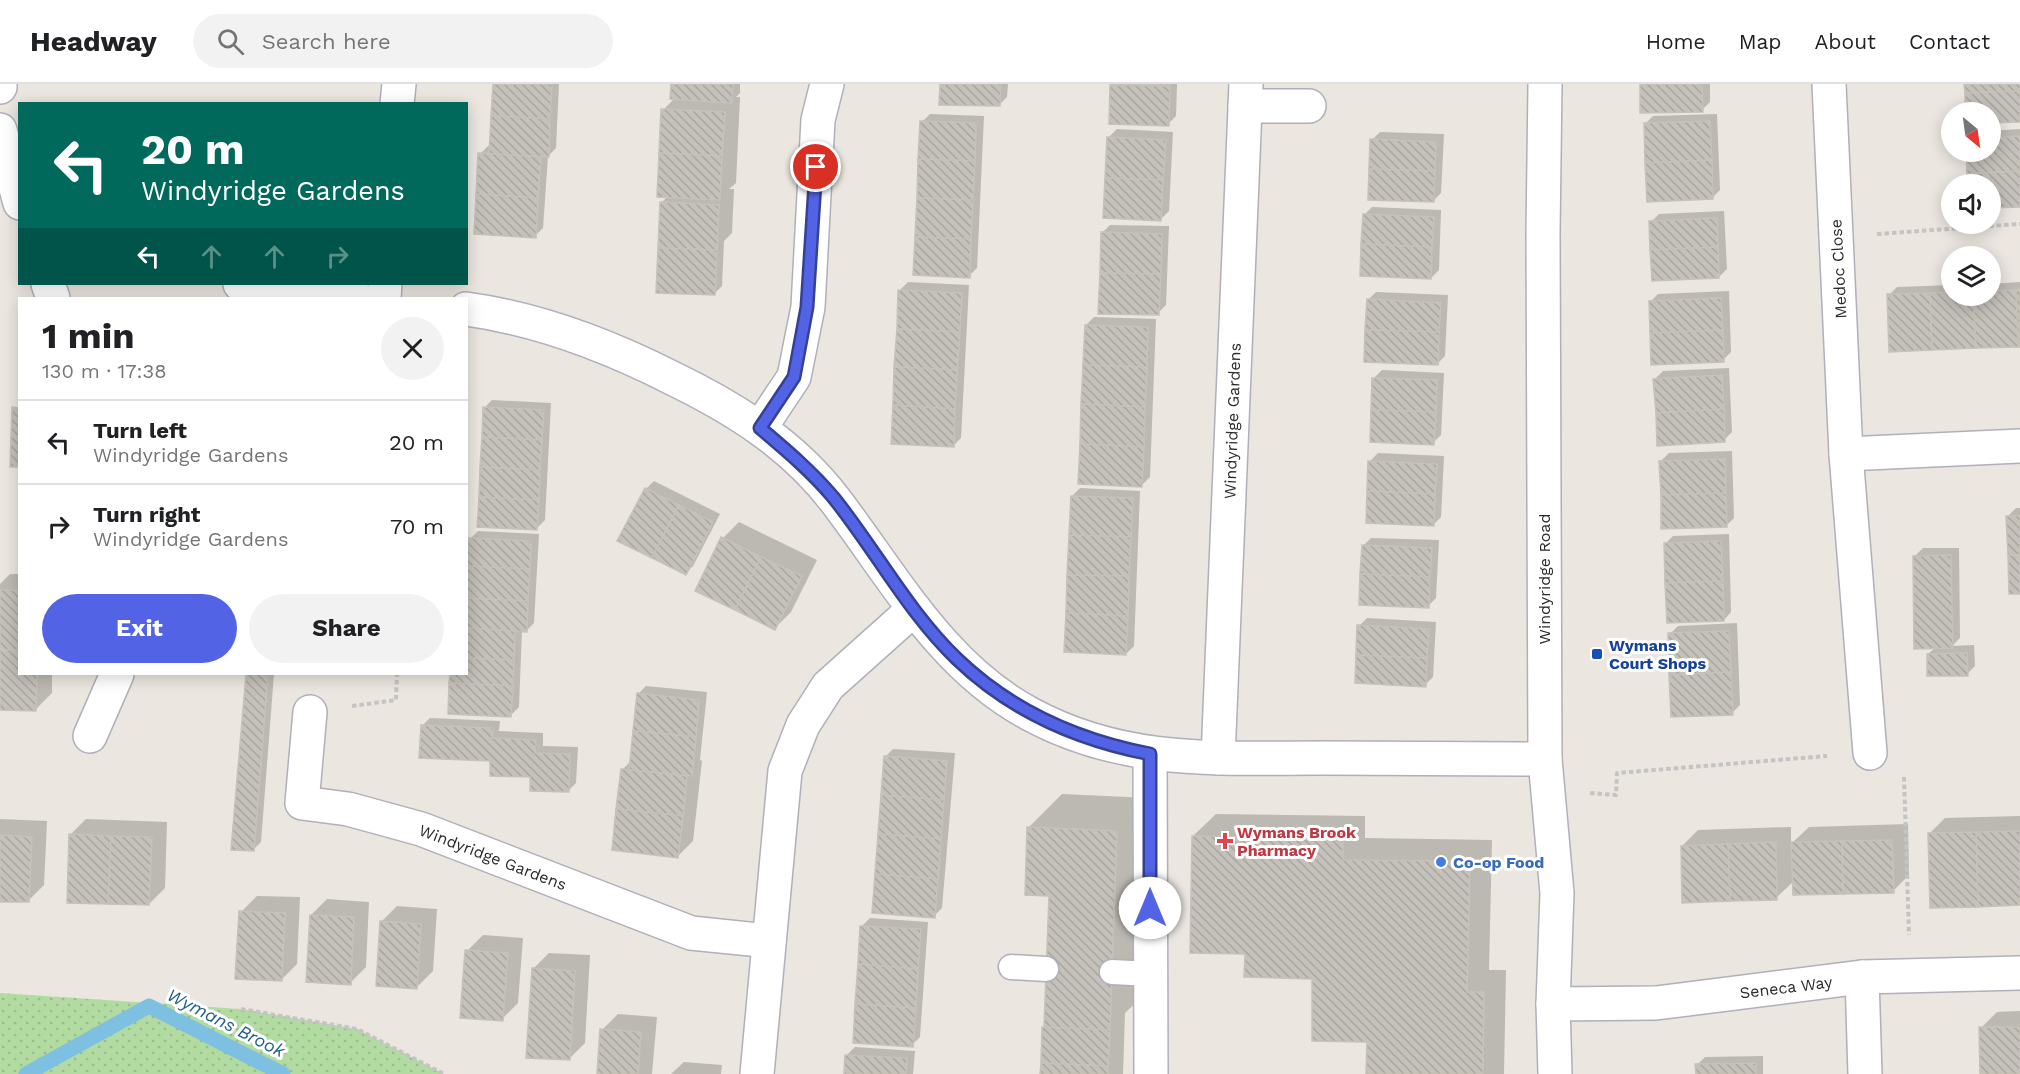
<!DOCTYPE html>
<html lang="en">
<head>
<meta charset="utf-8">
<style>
  body { margin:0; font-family:"Work Sans",sans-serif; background:#f2f2f2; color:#202124; height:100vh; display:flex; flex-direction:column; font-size:22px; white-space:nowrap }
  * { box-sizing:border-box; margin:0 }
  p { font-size:20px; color:#757577 }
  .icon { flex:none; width:33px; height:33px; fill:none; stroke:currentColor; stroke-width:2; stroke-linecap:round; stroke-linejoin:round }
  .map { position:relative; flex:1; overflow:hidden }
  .side { position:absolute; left:18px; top:213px; width:450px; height:378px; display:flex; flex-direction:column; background:#fff; border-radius:0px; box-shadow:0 3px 15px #0003 }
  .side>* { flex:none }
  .guide { position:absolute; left:18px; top:18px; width:450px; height:183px; border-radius:0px; box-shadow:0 3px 15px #0003; background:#00695c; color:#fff; overflow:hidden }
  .needle { width:39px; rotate:151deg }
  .fabs { position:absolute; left:1941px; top:18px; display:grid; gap:12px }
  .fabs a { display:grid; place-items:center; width:60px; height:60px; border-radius:50%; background:#fff; box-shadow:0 3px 15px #0003; font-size:30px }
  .pin { position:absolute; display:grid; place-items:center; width:51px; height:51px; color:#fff; margin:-26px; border:3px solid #fff; border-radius:50%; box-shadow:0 2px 6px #0007 }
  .me { position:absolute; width:66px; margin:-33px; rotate:0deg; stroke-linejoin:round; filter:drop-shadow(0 0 4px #0008) }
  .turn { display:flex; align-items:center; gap:21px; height:126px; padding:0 24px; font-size:27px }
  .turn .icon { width:78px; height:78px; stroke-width:2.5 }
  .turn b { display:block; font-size:42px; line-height:51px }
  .lanes { display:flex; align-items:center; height:57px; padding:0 24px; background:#0003; justify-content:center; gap:30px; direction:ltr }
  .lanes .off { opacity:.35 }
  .round { display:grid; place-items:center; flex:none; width:63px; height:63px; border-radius:32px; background:#f2f2f2 }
  .overview { display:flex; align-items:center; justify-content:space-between; height:102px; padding:0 24px }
  h1 { font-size:36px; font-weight:700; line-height:45px }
  .cta { display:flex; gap:12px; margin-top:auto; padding:12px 24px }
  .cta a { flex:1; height:69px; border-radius:36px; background:#5264e5; color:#fff; font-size:24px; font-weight:700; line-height:69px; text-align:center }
  .cta a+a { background:#f2f2f2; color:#202124 }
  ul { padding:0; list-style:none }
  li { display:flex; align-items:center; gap:18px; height:84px; padding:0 24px; border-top:2px solid #e0e0e0 }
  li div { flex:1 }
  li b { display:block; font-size:22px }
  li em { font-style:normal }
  header { display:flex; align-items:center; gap:36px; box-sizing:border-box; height:84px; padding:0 30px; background:#fff; border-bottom:2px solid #e0e0e0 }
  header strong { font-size:28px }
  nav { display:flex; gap:33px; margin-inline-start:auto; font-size:21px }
  .search { width:420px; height:54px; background:#f2f2f2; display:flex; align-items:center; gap:15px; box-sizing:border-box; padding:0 21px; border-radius:33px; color:#757577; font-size:22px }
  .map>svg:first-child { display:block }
  .park { fill:url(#park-dots) }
  .shadow { fill:#0003 }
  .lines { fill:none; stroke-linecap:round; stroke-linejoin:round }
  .stream { stroke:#7ec0e1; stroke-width:15 }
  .building { fill:url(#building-back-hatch); stroke:#c6c2b8; stroke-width:1.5 }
  .service-casing { stroke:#afb0b9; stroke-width:27 }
  .minor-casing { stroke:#afb0b9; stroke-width:36 }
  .tertiary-casing { stroke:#afb0b9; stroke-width:36 }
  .path { stroke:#c4c4c4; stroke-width:4; stroke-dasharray:4.5 3; stroke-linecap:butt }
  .service { stroke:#fff; stroke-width:24 }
  .minor { stroke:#fff; stroke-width:33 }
  .tertiary { stroke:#fff; stroke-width:33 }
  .route-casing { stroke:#354195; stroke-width:15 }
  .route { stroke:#5264e5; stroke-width:10 }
  .transit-dot { fill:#1a4fb4; stroke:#fff; stroke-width:2 }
  .health-dot { fill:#e0444e; stroke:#fff; stroke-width:2 }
  .shop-dot { fill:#3f7fe0; stroke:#fff; stroke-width:2 }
  .labels { text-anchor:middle; stroke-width:6; stroke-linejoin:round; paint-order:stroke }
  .street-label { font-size:16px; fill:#2b2b2b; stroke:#fff }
  .transit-label { font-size:16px; font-weight:bold; fill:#164399; stroke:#fff; text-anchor:start }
  .health-label { font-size:16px; font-weight:bold; fill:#be3a42; stroke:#fff; text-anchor:start }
  .shop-label { font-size:16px; font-weight:bold; fill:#366cbe; stroke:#fff; text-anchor:start }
  .water-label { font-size:18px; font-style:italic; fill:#1d5f8c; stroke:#fff }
</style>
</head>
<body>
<header>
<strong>Headway</strong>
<div class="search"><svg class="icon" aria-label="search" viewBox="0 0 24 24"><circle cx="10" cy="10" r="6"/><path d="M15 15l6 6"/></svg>Search here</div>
<nav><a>Home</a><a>Map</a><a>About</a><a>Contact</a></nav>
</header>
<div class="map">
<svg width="2020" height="990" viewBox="0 0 2020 990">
  <defs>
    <pattern id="park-dots" width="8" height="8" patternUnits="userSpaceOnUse" patternTransform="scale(1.5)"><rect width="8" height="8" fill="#b2dba1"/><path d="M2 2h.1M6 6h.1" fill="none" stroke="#99bc8b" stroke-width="1.8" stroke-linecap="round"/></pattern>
    <pattern id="building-back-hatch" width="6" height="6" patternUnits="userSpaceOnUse" patternTransform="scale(1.5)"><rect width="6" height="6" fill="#c4c0ba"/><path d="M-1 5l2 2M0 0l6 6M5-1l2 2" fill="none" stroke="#a9a5a0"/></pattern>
  </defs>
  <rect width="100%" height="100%" fill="#ebe6df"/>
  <polygon class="park" points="0,909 241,925 357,945 444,990 0,990"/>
  <g class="shadow">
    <polygon points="494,0 559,0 556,64 548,72 543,144 535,152 480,70 488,62 491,62"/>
    <polygon points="672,0 740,0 740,9 736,13 740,13 736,99 729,105 734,105 732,149 724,157 722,202 714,210 661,119 668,112 663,26 675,14"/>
    <polygon points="941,0 1008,0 1007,13 999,21"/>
    <polygon points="1112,0 1177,0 1176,32 1168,40 1111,38"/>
    <polygon points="1641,0 1710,0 1710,18 1702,26"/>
    <polygon points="930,30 984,32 977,184 969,192 922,38"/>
    <polygon points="1717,30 1720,106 1712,114 1645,40 1653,32"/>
    <polygon points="1117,45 1173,48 1169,127 1161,135 1109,53"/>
    <polygon points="2020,45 2020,121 1990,100 1969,100 1967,68 1990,68 1990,47"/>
    <polygon points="1380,48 1444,50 1441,109 1433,117 1372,56"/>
    <polygon points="1372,123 1441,126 1439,186 1431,194 1364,131"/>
    <polygon points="1724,127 1727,185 1719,193 1651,138 1659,130"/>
    <polygon points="1110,141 1169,142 1166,221 1158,229 1102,149"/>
    <polygon points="908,198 969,201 961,354 953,362 900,206"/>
    <polygon points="2020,198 2020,261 1889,211 1897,203 1952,201 1952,212 1990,212 1990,200"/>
    <polygon points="1729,207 1731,268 1723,276 1650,218 1658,210"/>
    <polygon points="1376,208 1448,211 1445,272 1437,280 1368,216"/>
    <polygon points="1094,233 1156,235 1150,393 1142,401 1086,241"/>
    <polygon points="1729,284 1732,348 1724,356 1655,295 1663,287"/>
    <polygon points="1382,286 1444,289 1441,351 1433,359 1374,294"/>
    <polygon points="492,316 551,319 545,436 537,444 484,324"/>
    <polygon points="1732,367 1734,434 1726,442 1661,377 1669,369"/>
    <polygon points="1378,369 1444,372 1441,433 1433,441 1370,377"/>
    <polygon points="654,397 720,430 693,482 685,490 646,405"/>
    <polygon points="1080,404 1140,407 1134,562 1126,570 1072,412"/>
    <polygon points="2016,424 2020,424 2020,509 2008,432"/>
    <polygon points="739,438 817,476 791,528 775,544 723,454"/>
    <polygon points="478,447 539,450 534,539 526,547 522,546 519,623 511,631 449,629 451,590 466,590 470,455"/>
    <polygon points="1729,450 1731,528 1724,536 1665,460 1673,452"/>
    <polygon points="1371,454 1439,456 1436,514 1428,522 1363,462"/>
    <polygon points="1923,464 1959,464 1960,554 1952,562 1974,561 1975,582 1967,590 1928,570 1936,563 1915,472"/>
    <polygon points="10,490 20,490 20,590 52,590 52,609 36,625 0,625 0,500"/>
    <polygon points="1367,534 1436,538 1433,593 1425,601 1359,542"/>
    <polygon points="1737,539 1740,621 1732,629 1670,550 1678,542"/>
    <polygon points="247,590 274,590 261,758 253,766 233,764"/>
    <polygon points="646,602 707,608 700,676 702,677 693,757 677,773 622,686 632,676 638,610"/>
    <polygon points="430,634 500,637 499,647 543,649 543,662 578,663 576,699 568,707 492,675 422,642"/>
    <polygon points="893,665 955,669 942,824 934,832 885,673"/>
    <polygon points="1062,710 1150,714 1143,912 1125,929 1123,990 1042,990 1050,810 1029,743"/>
    <polygon points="1216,730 1365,732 1365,754 1492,756 1489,886 1506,886 1504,990 1368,990 1368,957 1314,893 1246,868 1193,752"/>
    <polygon points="2020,732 2020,820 1929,750 1945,734"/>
    <polygon points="0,735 47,737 44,801 28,817 0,816"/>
    <polygon points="86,735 167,738 165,804 149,820 70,751"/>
    <polygon points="1908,740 1909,791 1893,807 1794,797 1776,814 1682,762 1698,746 1791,743 1791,760 1809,743"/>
    <polygon points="257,812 300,813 297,880 281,896 241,828"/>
    <polygon points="327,815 369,818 366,883 350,899 311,831"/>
    <polygon points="397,822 437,825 433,887 417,903 381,838"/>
    <polygon points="870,834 928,838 920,953 912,961 862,842"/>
    <polygon points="483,851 523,854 518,919 502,935 467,867"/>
    <polygon points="549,869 590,871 585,959 569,975 533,885"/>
    <polygon points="2020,927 2020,990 1981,990 1981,944 1997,928"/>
    <polygon points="618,930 657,933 652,990 598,990 602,946"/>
    <polygon points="855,963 915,967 913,990 845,990 847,971"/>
    <polygon points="1763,972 1763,990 1697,990 1697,981 1705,973"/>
    <polygon points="684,978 722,981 721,990 671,990"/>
  </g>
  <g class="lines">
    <polyline class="stream" points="26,990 149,922 283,990"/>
  </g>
  <g class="building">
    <polygon points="493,0 552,0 550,35 491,32"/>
    <polygon points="671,0 733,0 732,19 670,15"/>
    <polygon points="940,0 1001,0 1000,22 939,21"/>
    <polygon points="1110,0 1170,0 1170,2"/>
    <polygon points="1640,0 1702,0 1703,28 1640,29"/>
    <polygon points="1964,0 2020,0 2020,7 1965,9"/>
    <polygon points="1110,1 1170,2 1169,42 1109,40"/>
    <polygon points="2020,7 2020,38 1990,39 1990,28 1965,28 1965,9"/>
    <polygon points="661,25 725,28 722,72 659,69"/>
    <polygon points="491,32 550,35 549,73 489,70"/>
    <polygon points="920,37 976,39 975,77 918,75"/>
    <polygon points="1710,37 1712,76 1645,79 1644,39"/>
    <polygon points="2020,52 2020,87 1967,90 1966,68 1990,68 1990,54"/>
    <polygon points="1107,53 1166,56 1163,96 1105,94"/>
    <polygon points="1370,55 1436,58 1435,87 1369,85"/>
    <polygon points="478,69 541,73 538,114 476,110"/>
    <polygon points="659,69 722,72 720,116 657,113"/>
    <polygon points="918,75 975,77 973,116 917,114"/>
    <polygon points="1712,76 1713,115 1647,118 1645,79"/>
    <polygon points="1369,85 1435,87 1434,118 1368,116"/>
    <polygon points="2020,87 2020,123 1990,124 1990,100 1967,100 1967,90"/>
    <polygon points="1105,94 1163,96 1161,137 1103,134"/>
    <polygon points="476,110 538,114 536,154 474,150"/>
    <polygon points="917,114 973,116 971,155 915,153"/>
    <polygon points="660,118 719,121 717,166 658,164"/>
    <polygon points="1363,130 1434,133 1432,163 1361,160"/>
    <polygon points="1717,134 1718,163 1650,166 1649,137"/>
    <polygon points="1101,148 1162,150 1161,190 1100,189"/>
    <polygon points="915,153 971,155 970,194 913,191"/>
    <polygon points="1361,160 1432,163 1431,195 1360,192"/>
    <polygon points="1718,163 1719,194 1652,197 1650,166"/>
    <polygon points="658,164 717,166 715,211 656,209"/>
    <polygon points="1100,189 1161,190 1159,231 1098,230"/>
    <polygon points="2020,205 2020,263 2018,263 2016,206"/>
    <polygon points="898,206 962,209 960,248 897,245"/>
    <polygon points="2016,206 2018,263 1976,264 1973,212 1990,212 1990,207"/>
    <polygon points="1952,208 1952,212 1973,212 1976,264 1932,266 1930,209"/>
    <polygon points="1930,209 1932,266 1889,268 1887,210"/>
    <polygon points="1721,214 1723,246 1650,249 1649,217"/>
    <polygon points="1367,215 1441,219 1439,248 1365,246"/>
    <polygon points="1085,241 1148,243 1147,283 1083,281"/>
    <polygon points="897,245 960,248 957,286 894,283"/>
    <polygon points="1365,246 1439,248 1438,281 1364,278"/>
    <polygon points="1723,246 1724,278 1651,281 1650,249"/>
    <polygon points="1083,281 1147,283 1145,323 1081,320"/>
    <polygon points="894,283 957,286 955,325 893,321"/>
    <polygon points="1722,291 1724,325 1656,329 1653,295"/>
    <polygon points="1372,294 1437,296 1436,328 1371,326"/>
    <polygon points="1081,320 1145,323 1144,363 1080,360"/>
    <polygon points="893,321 955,325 954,363 891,360"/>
    <polygon points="12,323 20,324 20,383 10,383"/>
    <polygon points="483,323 544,326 542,356 482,353"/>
    <polygon points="1724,325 1725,358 1657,362 1656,329"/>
    <polygon points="1371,326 1436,328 1434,361 1370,358"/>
    <polygon points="482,353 542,356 540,386 480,383"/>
    <polygon points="1080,360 1144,363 1142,403 1078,400"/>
    <polygon points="1725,375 1726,409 1661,411 1659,377"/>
    <polygon points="1368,377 1437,380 1435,410 1367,407"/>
    <polygon points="480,383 540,386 539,416 479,413"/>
    <polygon points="645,404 679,421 652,474 617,457"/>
    <polygon points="1367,407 1435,410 1434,442 1366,439"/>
    <polygon points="1726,409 1727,443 1661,445 1661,411"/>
    <polygon points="1071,412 1133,414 1131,453 1069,451"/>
    <polygon points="479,413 539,416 537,446 477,443"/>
    <polygon points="679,421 713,438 686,491 652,474"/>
    <polygon points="2006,432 2020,432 2020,471 2008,471"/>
    <polygon points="1069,451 1131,453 1129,492 1067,491"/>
    <polygon points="721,453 761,473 735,526 695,507"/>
    <polygon points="468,454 531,457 530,485 467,482"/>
    <polygon points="1721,457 1723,497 1665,499 1664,459"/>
    <polygon points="1362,461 1432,464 1430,493 1360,490"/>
    <polygon points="1951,471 1953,564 1914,565 1913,472"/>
    <polygon points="2008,471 2020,471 2020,510 2009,510"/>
    <polygon points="761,473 802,492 775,546 735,526"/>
    <polygon points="467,482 530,485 528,517 466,514"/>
    <polygon points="1360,490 1430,493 1429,524 1359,521"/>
    <polygon points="1067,491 1129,492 1128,532 1066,529"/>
    <polygon points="1723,497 1724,537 1667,539 1665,499"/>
    <rect x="0" y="506" width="20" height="60"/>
    <polygon points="466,514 528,517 527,548 466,544"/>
    <polygon points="1066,529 1128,532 1126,571 1064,568"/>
    <polygon points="1357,541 1429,545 1427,574 1356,571"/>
    <polygon points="466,544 515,547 514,576 466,574"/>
    <polygon points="1729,547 1731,588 1669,591 1668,549"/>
    <polygon points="0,566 20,566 20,590 37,590 36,627 0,626"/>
    <polygon points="1967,569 1968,592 1927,592 1927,570"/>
    <polygon points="1356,571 1427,574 1426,603 1355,599"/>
    <polygon points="466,574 514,576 513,602 449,599 450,590 466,590"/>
    <polygon points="1731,588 1733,631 1671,633 1669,591"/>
    <polygon points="246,590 268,590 254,767 231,766"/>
    <polygon points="449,599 513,602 511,633 448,630"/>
    <polygon points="637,609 699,616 696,653 633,647"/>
    <polygon points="421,641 493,644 492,654 536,656 535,669 570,670 569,708 530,707 530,693 490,692 490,677 419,674"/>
    <polygon points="633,647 696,653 692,692 629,686"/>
    <polygon points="884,672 947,677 944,716 881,711"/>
    <polygon points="621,685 687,692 683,732 616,725"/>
    <polygon points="881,711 944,716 941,755 878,750"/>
    <polygon points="616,725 683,732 678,774 612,766"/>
    <polygon points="1027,743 1117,747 1110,946 1044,943 1049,812 1025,811"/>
    <polygon points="2020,747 2020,821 1978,823 1976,748"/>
    <polygon points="1976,748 1978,823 1930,824 1928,749"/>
    <polygon points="69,750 111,752 108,820 67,819"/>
    <polygon points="878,750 941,755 938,795 875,790"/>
    <polygon points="0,751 32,753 29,818 0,818"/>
    <polygon points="111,752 152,753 149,821 108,820"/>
    <polygon points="1192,752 1343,754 1343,776 1470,777 1467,908 1484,908 1483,990 1366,990 1367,958 1312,957 1312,895 1244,893 1245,870 1190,869"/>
    <polygon points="1892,756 1894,809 1843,810 1842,757"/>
    <polygon points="1842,757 1843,810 1793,811 1791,758"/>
    <polygon points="1776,758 1777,816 1730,817 1728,760"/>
    <polygon points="1728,760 1730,817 1682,819 1681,762"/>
    <polygon points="875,790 938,795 935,834 872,829"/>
    <polygon points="239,827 285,829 282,897 235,895"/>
    <polygon points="310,831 354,833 351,901 306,898"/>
    <polygon points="380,837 421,840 417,905 376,902"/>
    <polygon points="860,842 921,845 918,885 858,880"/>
    <polygon points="465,866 508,869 503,937 460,934"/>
    <polygon points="858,880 918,885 916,924 855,920"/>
    <polygon points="532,884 575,887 570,976 526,974"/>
    <polygon points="855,920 916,924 913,963 853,959"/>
    <polygon points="1042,943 1110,946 1108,982 1041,979"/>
    <polygon points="1979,943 2020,943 2020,990 1980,990"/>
    <polygon points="600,945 641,948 638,990 597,990"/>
    <polygon points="845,971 907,974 906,990 844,990"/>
    <polygon points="1041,979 1108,982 1108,990 1040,990"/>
    <polygon points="1756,979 1756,990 1696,990 1695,980"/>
  </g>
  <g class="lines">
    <g class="service-casing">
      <g id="service">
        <polyline points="1011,883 1046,885"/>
        <polyline points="1112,888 1151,890"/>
      </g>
    </g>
    <g class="minor-casing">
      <g id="minor">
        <polyline points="1829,0 1846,370 1870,669"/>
        <polyline points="0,3 0,0"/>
        <polyline points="397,20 399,0"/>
        <polyline points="1245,22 1309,22"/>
        <polyline points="0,46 20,119"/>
        <polyline points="48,200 53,214"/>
        <polyline points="240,200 278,207 357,214"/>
        <polyline points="384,214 385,200"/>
        <path d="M466 225C539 235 607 261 672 294 734 324 792 360 835 416 893 492 942 583 1030 630 1124 681 1218 674 1321 674 1396 675 1471 675 1545 675"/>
        <polyline points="760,344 794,293 808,223 818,36 827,0"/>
        <polyline points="1846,370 2020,362"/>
        <polyline points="310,628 302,719 348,725 421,745 691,849 769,857"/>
        <polyline points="90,652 117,590"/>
        <polyline points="1150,670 1151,990"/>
        <polyline points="1218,674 1246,0"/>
        <polyline points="1862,893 1865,990"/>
        <polyline points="1553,920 1656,919 1862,893 2020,889"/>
        <polyline points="757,990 785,687 803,641 828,602 914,525"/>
      </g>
    </g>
    <g class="tertiary-casing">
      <polyline id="tertiary" points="1545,0 1543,149 1545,675 1557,809 1553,920 1555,990"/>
    </g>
    <g class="path">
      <polyline points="1877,150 2020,140"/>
      <polyline points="352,622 396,616 397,590"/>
      <polyline points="1904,693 1909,851"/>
      <polyline points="1590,709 1616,711 1617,689 1827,672"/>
      <polyline points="241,925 357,945 444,990"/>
    </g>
    <use href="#service" class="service"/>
    <use href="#minor" class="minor"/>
    <use href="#tertiary" class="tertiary"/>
  </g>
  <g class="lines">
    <g class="route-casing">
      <path id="route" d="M816 83 807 223 794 293 760 344C786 366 811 387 833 413 875 465 908 528 957 575 1011 627 1077 656 1150 670V824"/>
    </g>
    <use href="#route" class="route"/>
  </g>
  <rect class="transit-dot" x="1591" y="564" width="12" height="12" rx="3"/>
  <path class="health-dot" d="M1222 748h6v6h6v6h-6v6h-6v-6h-6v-6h6z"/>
  <circle class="shop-dot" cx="1441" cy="778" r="6"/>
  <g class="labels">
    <g class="street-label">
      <text transform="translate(1838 185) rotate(-93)" y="6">Medoc Close</text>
      <text transform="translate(1232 337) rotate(-88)" y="6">Windyridge Gardens</text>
      <text transform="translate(1544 495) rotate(-90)" y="6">Windyridge Road</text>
      <text transform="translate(493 773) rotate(21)" y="6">Windyridge Gardens</text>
      <text transform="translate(1786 903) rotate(-7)" y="6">Seneca Way</text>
    </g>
    <g class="transit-label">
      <text x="1609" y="567">Wymans<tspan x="1609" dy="18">Court Shops</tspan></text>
    </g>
    <g class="health-label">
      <text x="1237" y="754">Wymans Brook<tspan x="1237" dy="18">Pharmacy</tspan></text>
    </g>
    <g class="shop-label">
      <text x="1453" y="784">Co-op Food</text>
    </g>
    <g class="water-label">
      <text transform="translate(226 939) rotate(27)" y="6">Wymans Brook</text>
    </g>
  </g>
</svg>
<div class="fabs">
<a><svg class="needle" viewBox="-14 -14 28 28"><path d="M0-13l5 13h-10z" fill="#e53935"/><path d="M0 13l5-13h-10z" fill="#757577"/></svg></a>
<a><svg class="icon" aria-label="sound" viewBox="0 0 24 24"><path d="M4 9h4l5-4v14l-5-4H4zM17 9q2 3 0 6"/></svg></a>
<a><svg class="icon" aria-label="layers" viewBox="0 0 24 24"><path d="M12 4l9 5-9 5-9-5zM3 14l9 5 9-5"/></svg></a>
</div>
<div class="pin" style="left:816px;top:83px;background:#d93025"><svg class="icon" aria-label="arrive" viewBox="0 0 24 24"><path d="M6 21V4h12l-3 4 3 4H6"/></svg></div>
<svg class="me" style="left:1150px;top:824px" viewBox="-20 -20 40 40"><circle r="19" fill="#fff"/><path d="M0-13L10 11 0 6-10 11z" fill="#5264e5"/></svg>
<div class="guide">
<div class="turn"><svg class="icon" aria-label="left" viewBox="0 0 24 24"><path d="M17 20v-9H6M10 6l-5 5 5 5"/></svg><div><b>20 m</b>Windyridge Gardens</div></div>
<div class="lanes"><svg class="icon" aria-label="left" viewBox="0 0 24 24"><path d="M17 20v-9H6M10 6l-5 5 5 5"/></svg><svg class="icon off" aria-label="ahead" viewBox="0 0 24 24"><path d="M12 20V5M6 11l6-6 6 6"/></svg><svg class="icon off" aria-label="ahead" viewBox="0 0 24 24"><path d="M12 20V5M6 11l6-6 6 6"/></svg><svg class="icon off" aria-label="right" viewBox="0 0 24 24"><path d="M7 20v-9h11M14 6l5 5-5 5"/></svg></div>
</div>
<section class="side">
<div class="overview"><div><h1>1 min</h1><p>130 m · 17:38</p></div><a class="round"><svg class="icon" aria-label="close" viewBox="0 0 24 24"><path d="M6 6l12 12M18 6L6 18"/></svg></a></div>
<ul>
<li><svg class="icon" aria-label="left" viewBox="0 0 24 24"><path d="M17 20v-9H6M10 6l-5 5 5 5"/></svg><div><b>Turn left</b><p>Windyridge Gardens</p></div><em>20 m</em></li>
<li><svg class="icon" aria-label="right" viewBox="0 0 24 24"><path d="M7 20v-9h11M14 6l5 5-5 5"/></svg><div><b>Turn right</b><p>Windyridge Gardens</p></div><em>70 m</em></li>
</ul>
<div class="cta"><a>Exit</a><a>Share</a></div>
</section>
</div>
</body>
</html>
